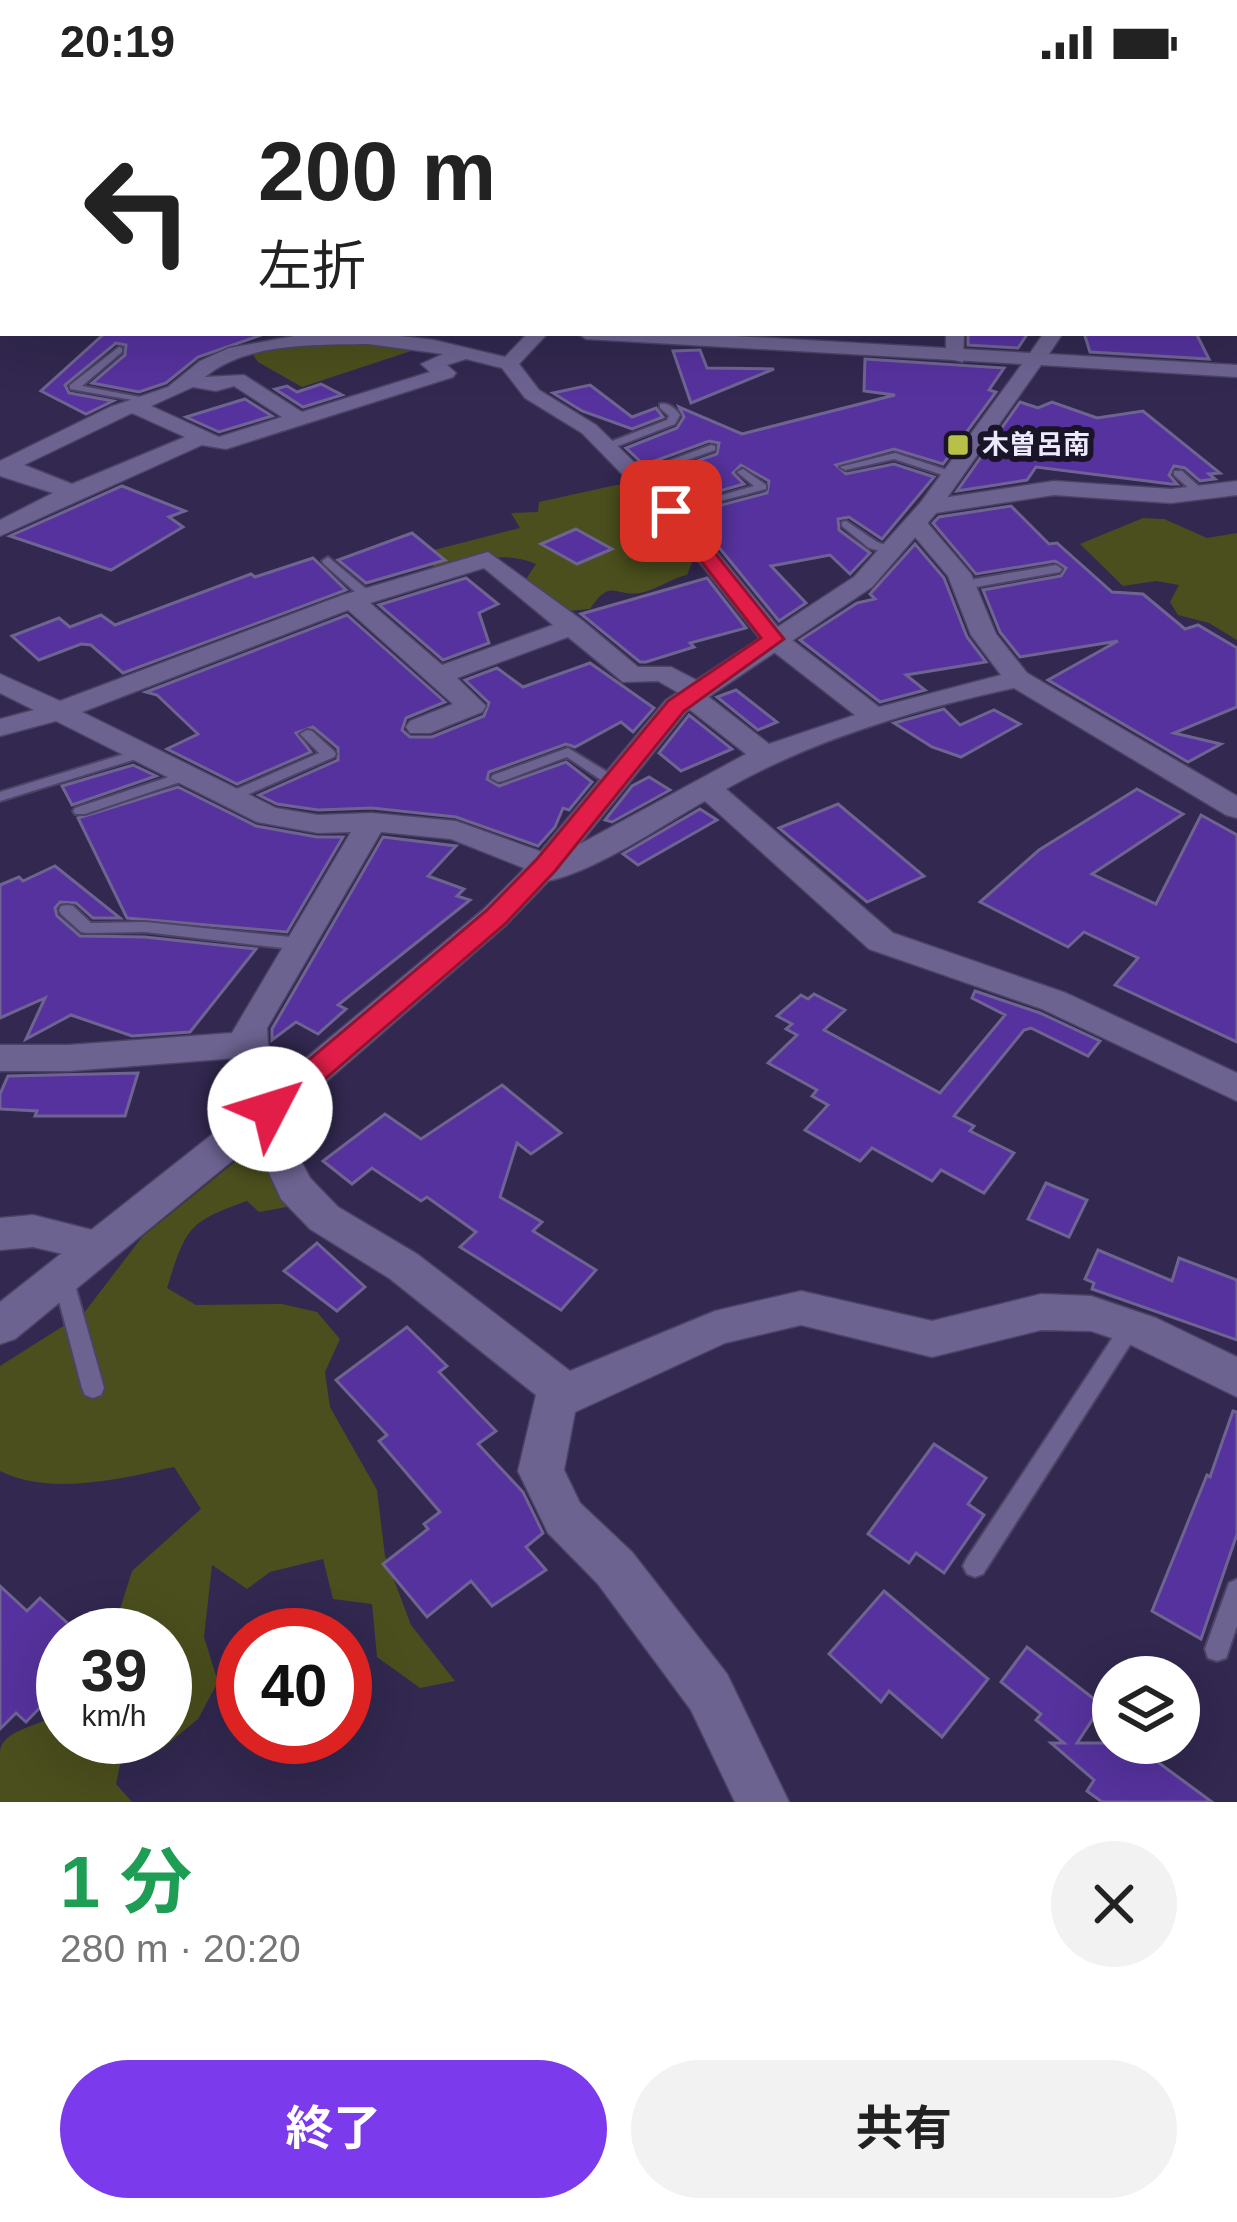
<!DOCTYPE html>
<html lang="ja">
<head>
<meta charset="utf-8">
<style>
  body { margin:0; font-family:Arial,"Noto Sans JP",sans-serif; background:#f2f2f2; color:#222; height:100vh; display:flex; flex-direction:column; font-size:45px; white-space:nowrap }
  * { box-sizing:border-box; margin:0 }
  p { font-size:39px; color:#767676 }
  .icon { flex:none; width:66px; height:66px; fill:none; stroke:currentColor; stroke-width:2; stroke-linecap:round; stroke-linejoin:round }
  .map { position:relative; height:1718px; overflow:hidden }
  .drawer { display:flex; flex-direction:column; background:#fff; flex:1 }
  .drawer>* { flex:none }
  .top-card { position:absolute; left:0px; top:0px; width:1239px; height:252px; box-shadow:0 12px 48px #0002; background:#fff; color:#222; overflow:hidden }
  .controls { position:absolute; left:1092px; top:1572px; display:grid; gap:24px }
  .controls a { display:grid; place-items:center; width:108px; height:108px; border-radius:50%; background:#fff; box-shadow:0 12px 48px #0002; font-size:60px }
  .speed { position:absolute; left:36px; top:1524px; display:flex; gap:24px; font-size:60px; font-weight:700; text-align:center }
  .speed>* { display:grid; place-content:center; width:156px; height:156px; border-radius:50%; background:#fff; box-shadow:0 12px 48px #0002; line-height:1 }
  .speed small { font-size:30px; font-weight:400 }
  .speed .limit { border:18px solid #d22; background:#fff; color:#111 }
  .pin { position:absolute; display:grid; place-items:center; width:102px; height:102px; color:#fff; margin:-51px; border-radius:24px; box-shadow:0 6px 18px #0006 }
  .me { position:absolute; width:132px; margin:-66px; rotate:50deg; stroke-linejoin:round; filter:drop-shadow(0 0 9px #0008) }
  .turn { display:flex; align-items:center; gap:42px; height:252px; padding:0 60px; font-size:54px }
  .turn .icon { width:156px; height:156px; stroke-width:2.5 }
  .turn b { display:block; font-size:84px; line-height:102px }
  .round { display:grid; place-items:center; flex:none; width:126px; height:126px; border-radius:63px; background:#f2f2f2 }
  .head { display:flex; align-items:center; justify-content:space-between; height:204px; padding:0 60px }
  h1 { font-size:72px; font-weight:700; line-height:90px; color:#1e9e55 }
  .cta { display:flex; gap:24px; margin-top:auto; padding:24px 60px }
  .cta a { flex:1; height:138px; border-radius:72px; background:#7c3aed; color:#fff; font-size:48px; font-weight:700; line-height:138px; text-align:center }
  .cta a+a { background:#f2f2f2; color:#222 }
  .status { display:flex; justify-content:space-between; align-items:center; height:84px; padding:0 60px; background:#fff; direction:ltr }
  .status svg { height:33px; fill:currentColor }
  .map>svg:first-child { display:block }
  .green { fill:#4b4f1d }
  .building { fill:#55329d; stroke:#6e6492; stroke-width:3 }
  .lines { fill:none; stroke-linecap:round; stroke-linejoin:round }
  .service-casing { stroke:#4c4365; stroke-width:4 }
  .minor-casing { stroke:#4c4365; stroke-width:3 }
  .tertiary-casing { stroke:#4c4365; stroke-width:3 }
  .trunk-casing { stroke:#4c4365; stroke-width:3 }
  .motorway-casing { stroke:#4c4365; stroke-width:3 }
  .service { fill:#6d6391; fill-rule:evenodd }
  .minor { fill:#6d6391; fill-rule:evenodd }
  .tertiary { fill:#6d6391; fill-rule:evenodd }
  .trunk { fill:#d48860; fill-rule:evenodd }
  .motorway { fill:#ee9253; fill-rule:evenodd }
  .route { fill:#e11d48; stroke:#92132f; stroke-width:3 }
  .poi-dot { fill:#b8c147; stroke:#191527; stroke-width:4.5 }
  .labels { text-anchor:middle; stroke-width:12; stroke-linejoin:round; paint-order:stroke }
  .far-poi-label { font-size:27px; font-weight:bold; fill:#ece8fe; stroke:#191527; text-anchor:start }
</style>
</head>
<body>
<div class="status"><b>20:19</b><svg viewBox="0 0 49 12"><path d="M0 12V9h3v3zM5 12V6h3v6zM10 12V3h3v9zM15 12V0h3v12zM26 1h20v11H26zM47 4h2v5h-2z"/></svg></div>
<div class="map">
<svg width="1237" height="1718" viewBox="0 0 1237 1718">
  <rect width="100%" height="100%" fill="#322850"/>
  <g class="green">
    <polygon points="347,256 420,264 302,303 258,278 251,268"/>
    <path d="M616 401H632L674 445 693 476 687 491C671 494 657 506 640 509 613 513 612 493 590 525L567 527 524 498 536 480C505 466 469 477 438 486L423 473 426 468 520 444 511 429 538 428 539 418Z"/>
    <polygon points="1143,434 1164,435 1207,454 1237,449 1237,556 1209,539 1178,531 1170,518 1179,501 1156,497 1123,502 1080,460"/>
    <path d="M247 1068 262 1070 298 1121 259 1128 247 1117C187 1138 186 1145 167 1204L196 1221 282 1220 317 1228 340 1255 325 1288 330 1323 377 1406 385 1472 411 1541 455 1597 420 1604 377 1573 372 1520 333 1515 323 1475 270 1488 247 1505 212 1481 204 1553 218 1598 198 1635 159 1667 125 1658 116 1700 132 1718H0C0 1702 0 1683 0 1667 4 1642 48 1643 63 1624V1653H165V1551H112L132 1487 201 1425 174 1383C121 1395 50 1412 0 1387V1282L84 1229 142 1153Z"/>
  </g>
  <g class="building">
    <polygon points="105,249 267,249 198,273 166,299 139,308 92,299 125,271 126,261 116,259 65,301 69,309 113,317 86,330 41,307"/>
    <polygon points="968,249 1028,249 1018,264 968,261"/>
    <polygon points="1084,249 1196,249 1209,275 1090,268"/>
    <polygon points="700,266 707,284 774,285 691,319 673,267"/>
    <polygon points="865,275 1004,284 989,306 996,308 943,380 894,365 836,381 846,390 894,380 934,393 882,455 849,433 838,435 839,446 870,469 850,490 830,471 771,482 806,519 779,537 691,429 767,409 769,397 741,381 733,389 744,400 681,418 670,407 685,404 658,391 717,370 719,359 709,357 644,381 626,364 677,344 684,333 679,323 742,350 895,311 864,307"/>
    <polygon points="321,300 342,311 303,323 275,305 287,302 297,308"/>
    <polygon points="590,301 632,333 656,324 663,333 632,345 582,327 553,309"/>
    <polygon points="245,315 272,332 219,348 186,333"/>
    <polygon points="1020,318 1038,324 1052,318 1097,334 1143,327 1220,389 1209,390 1215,395 1200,397 1185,384 1174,382 1169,391 1177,400 1171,400 1036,383 1027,396 957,407"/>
    <polygon points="122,402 185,427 169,433 183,443 111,486 10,452"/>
    <polygon points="1011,422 1049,460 1057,459 1112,508 1143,510 1185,545 1198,541 1237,564 1237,623 1174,649 1221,660 1188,678 1048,596 1118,557 1020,573 1000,548 983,506 1061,492 1066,484 1055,477 976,490 933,439 939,433"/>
    <polygon points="576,445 612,465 577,480 541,460"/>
    <polygon points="412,449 445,476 366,499 338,476"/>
    <polygon points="915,460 944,494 967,553 986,578 906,591 925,606 880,618 800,556 857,519 875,515 870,510"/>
    <polygon points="313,474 346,506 123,589 91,561 81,560 39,576 12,552 59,534 70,543 101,531 115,541 251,490 255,493"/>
    <polygon points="466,494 498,520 479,529 489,559 443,576 379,521"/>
    <polygon points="707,494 746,544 690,559 694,563 646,578 640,578 581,530"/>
    <polygon points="347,531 445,618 406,634 402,646 410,653 432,653 484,632 489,619 465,596 497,584 523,603 590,579 654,624 633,648 621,638 575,663 566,660 489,688 487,695 499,702 566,678 592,698 569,726 563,724 555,743 538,762 456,733 372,724 318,726 277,720 259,711 338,676 338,664 313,643 296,649 311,668 237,700 167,665 198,650 157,611 146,608"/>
    <polygon points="736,606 777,638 758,646 717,613"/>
    <polygon points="944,625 960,641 994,626 1020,640 961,673 932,663 894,639"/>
    <polygon points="689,631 732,665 681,687 659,669"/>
    <polygon points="133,681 156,692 72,721 62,702"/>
    <polygon points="649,693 670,706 612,738 605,736 632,702"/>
    <polygon points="178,703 256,742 317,753 343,753 287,848 127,834 78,734"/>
    <polygon points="1137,705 1183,730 1092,790 1156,820 1201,731 1237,751 1237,958 1115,901 1138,874 1084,848 1068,863 980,818 1039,766"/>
    <polygon points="838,720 924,792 867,818 779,744"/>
    <polygon points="700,725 717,736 638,781 623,770"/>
    <polygon points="383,753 456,762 428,792 464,805 457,812 470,816 338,921 346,925 318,950 296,938 272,956 272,945"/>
    <polygon points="55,782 120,834 93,834 76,819 60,818 55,824 57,832 80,852 145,853 256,865 190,948 132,952 71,931 26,955 45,914 0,934 0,801 19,793 23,797"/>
    <polygon points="975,907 1040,929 1100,957 1088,972 1031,944 1024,946 954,1032 974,1042 970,1047 1014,1069 984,1109 941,1086 932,1097 872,1064 860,1077 805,1046 828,1021 812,1012 817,1006 768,979 797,951 786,945 792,940 777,932 801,911 808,915 814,910 845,926 824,946 940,1009 1005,931 972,914"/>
    <polygon points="138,989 125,1032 35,1032 37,1027 0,1025 0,1010 8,992"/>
    <polygon points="502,1001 561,1049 531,1070 517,1059 500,1113 542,1138 533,1147 596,1186 561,1226 460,1163 476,1148 427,1113 421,1117 372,1084 352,1100 323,1077 385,1030 421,1055"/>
    <polygon points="1046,1099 1087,1116 1069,1153 1028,1135"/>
    <polygon points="317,1159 365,1203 337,1227 284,1187"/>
    <polygon points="1098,1166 1172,1197 1179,1174 1237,1196 1237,1256 1092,1205 1094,1199 1085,1195"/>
    <polygon points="407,1243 447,1282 439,1288 496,1347 478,1360 523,1408 543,1449 526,1463 546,1486 492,1522 471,1497 427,1533 383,1480 428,1445 424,1440 440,1428 379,1357 387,1351 336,1296"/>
    <polygon points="1233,1327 1237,1328 1237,1450 1201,1555 1152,1527 1207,1391 1210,1393"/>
    <polygon points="934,1360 986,1394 968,1420 984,1431 944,1489 916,1469 909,1479 868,1450"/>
    <polygon points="0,1502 27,1527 40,1514 75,1546 63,1551 63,1600 26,1638 16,1629 0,1645"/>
    <polygon points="884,1507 988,1595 942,1653 889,1607 881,1618 829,1570"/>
    <polygon points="1027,1563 1102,1621 1077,1659 1118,1659 1137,1673 1139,1670 1155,1676 1212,1718 1102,1718 1087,1707 1094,1696 1051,1659 1064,1659 1036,1636 1041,1630 1001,1598"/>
  </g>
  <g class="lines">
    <g class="service-casing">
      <g id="service">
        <polygon points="119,263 122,264 122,268 82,302 150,315 150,319 70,305 70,301"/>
        <path d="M660 320C668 318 676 325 680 331L675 340 610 365H602V361L667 336 669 332 660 324Z"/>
        <polygon points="711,361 715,362 715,366 638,394 628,392"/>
        <polygon points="895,369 956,389 958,391 952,394 894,375 845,386 840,383"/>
        <polygon points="743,385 766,401 766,405 671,430 665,427 754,402 737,388"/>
        <polygon points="1174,387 1182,387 1203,406 1203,410 1195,410 1174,391"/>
        <polygon points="846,437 877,458 898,466 892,470 869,464 842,442 842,438"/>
        <polygon points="328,473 371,509 371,515 363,515 324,480 322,477"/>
        <polygon points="1056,481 1062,485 1060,488 964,505 958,501 964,497"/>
        <polygon points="307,646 312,647 334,667 336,670 334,673 233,717 223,717 221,714 223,711 319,669 300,650"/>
        <polygon points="568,664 617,694 619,697 617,700 607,700 567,673 503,697 498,698 491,694 493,691"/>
        <polygon points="141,665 146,666 148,669 146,672 0,717 0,708"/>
        <polygon points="187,687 194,691 192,694 85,730 75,730 73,727 75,724"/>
        <polygon points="67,821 73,822 91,839 145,838 300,854 308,860 300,866 145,848 87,849 81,848 61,830 59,826 61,822"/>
        <polygon points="63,1186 70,1188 73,1194 104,1304 101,1311 93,1314 85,1311 82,1304 53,1194 56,1188"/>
        <polygon points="1130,1235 1137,1238 1140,1244 1137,1250 983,1490 975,1493 967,1490 963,1482 967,1474 1123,1238"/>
        <polygon points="1237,1495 1237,1542 1226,1574 1217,1577 1208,1574 1205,1565 1229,1499"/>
      </g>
    </g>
    <g class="minor-casing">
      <g id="minor">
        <polygon points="130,0 155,0 158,3 129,3"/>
        <polygon points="223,0 245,0 220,3"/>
        <polygon points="268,0 282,0 266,3"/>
        <polygon points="451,0 468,0 448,3"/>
        <polygon points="494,0 516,0 519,3 497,3"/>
        <polygon points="913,0 928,0 931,3 916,3"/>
        <polygon points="975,0 990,0 993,3 978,3"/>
        <rect x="0" y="27" width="3" height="8"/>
        <rect x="0" y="59" width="3" height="8"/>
        <polygon points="3,96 3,108 0,109 0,97"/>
        <rect x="1236" y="153" width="1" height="10"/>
        <path d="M374 249 434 256 505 273 528 249H548L519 280 539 306 596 341 679 422 783 549 879 623 1001 591 971 551 948 492 904 440 908 435H924L971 490 996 550 1027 589 1237 712V734L1226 731 1014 604C916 625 814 655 726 705L893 849 1066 909 1237 989V1017L1042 925 869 865 705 717C665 739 567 808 525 797L520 790 524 784 451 755 381 748 267 944 268 960 288 1025 283 1035 273 1038 293 1062 310 1094 338 1123 417 1170 570 1287 715 1227 801 1207 932 1237 1041 1210 1091 1212 1156 1234 1237 1273V1313L1127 1259 1091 1247 1041 1246 932 1273 801 1241 725 1259 575 1328 564 1386 580 1419 632 1468 727 1590 789 1718H735L691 1626 598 1500 548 1449 518 1387 536 1311 389 1194 310 1145 281 1115 265 1080 234 1039 240 1029 252 1025 236 974 69 987H0V961H69L232 949 351 748 318 749 257 738 56 637 0 652V635L34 626 0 609V590L60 617 343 511 488 468 583 537 638 583H671L704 600 705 610 769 660 855 631 765 561 663 432 582 349 525 314 502 284 466 275 447 281 456 289 453 293 226 365 202 361 0 452V436L53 409 0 392V377L110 323 168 303 200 277 229 264 305 250ZM368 260 443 270 421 280 430 288 302 328 244 291 205 293C247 258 316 261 368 260ZM234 302 282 333 219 353 151 322 193 303 216 307ZM132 329 185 353 72 400 24 381ZM484 484 553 541 442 581 370 519ZM348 526 453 620 410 637 406 643 410 649H430L482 628 486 622 457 594 568 553 623 598 658 597 679 609 680 618 746 670 556 773 456 737 372 729 318 731 276 724 82 628Z"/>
        <polygon points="946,249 964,249 963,278 946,274"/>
        <polygon points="1054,397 1171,405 1237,397 1237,411 1171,419 1054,411 929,430 918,423 929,416"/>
        <polygon points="33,1131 112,1151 118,1162 112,1173 98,1178 33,1163 0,1166 0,1134"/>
      </g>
    </g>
    <g class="tertiary-casing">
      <g id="tertiary">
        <polygon points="1167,0 1198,0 1201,3 1170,3"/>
        <rect x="1236" y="6" width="1" height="8"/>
        <rect x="1236" y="146" width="1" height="10"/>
        <rect x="0" y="151" width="3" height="10"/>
        <polygon points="577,249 683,249 1030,269 1044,249 1063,249 1049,270 1237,281 1237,293 1041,281 937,428 872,503 686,628 557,788 506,841 283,1035 15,1255 0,1260 0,1218 257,1015 484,825 535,774 666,616 854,493 921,418 1022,280 586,255"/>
      </g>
    </g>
    <g class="trunk-casing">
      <polygon id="trunk" points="1213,0 1237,0 1237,6 1236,3"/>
    </g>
    <g class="motorway-casing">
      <polygon id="motorway" points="1193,0 1224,0 1226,3 1195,3"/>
    </g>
    <use href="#service" class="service"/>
    <use href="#minor" class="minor"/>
    <use href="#tertiary" class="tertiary"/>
    <use href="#trunk" class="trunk"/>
    <use href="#motorway" class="motorway"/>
  </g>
  <polygon class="route" points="671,421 678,423 784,555 684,627 555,787 505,840 281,1033 260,1033 255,1025 260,1017 486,827 537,775 668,617 761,554 662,427"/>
  <rect class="poi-dot" x="946" y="349" width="24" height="24" rx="6"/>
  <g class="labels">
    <g class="far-poi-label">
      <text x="982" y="370">木曽呂南</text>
    </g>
  </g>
</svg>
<div class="controls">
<a><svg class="icon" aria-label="layers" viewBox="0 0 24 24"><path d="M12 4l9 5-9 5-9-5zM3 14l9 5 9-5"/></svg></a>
</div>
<div class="speed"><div>39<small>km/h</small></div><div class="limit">40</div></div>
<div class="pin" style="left:671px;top:427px;background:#d93025"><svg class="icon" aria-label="arrive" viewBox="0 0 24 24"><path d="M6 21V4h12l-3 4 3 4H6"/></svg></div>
<svg class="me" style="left:270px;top:1025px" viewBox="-20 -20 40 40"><circle r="19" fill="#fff"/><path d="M0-13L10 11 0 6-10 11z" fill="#e11d48"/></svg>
<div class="top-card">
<div class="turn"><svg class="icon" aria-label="left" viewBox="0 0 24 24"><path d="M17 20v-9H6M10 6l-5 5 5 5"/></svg><div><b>200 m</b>左折</div></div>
</div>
</div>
<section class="drawer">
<div class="head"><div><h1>1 分</h1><p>280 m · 20:20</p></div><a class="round"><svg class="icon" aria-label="close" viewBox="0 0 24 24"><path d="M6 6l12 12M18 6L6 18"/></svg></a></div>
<div class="cta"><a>終了</a><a>共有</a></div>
</section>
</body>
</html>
